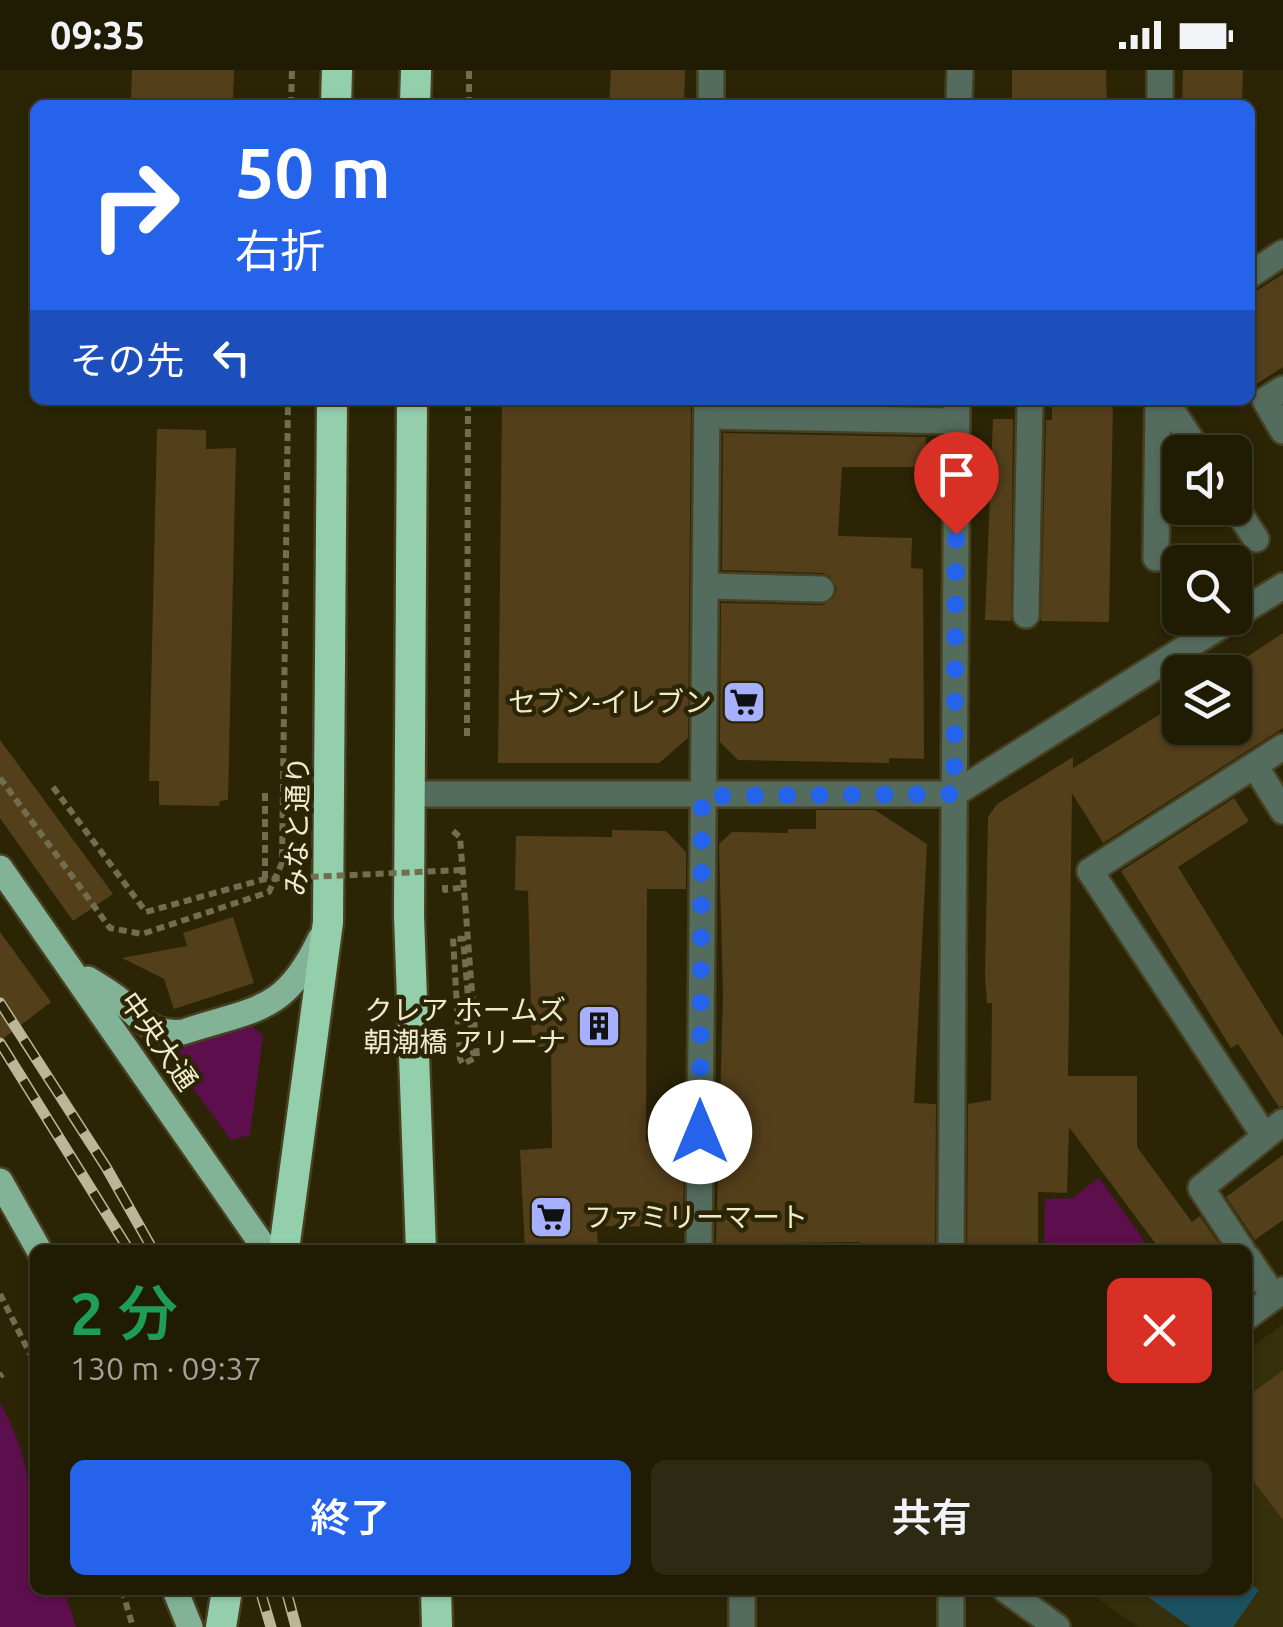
<!DOCTYPE html>
<html lang="ja">
<head>
<meta charset="utf-8">
<style>
  body { margin:0; font-family:Ubuntu,"Noto Sans JP",sans-serif; background:#2d2913; color:#f1f3f6; height:100vh; display:flex; flex-direction:column; font-size:38px; white-space:nowrap }
  * { box-sizing:border-box; margin:0 }
  p { font-size:32px; color:#a2a19a }
  .icon { flex:none; width:55px; height:55px; fill:none; stroke:currentColor; stroke-width:2; stroke-linecap:round; stroke-linejoin:round }
  .map { position:relative; flex:1; overflow:hidden }
  .sheet { position:absolute; left:30px; top:1175px; width:1222px; height:350px; display:flex; flex-direction:column; background:#201c04; border-radius:15px; box-shadow:0 2px 8px #0004,0 0 0 2px #3d3a26 }
  .sheet>* { flex:none }
  .top-card { position:absolute; left:30px; top:30px; width:1225px; height:305px; border-radius:15px; box-shadow:0 2px 8px #0004,0 0 0 2px #3d3a26; background:#2563eb; color:#fff; overflow:hidden }
  .buttons { position:absolute; left:1162px; top:365px; display:grid; gap:20px }
  .buttons a { display:grid; place-items:center; width:90px; height:90px; border-radius:15px; background:#201c04; box-shadow:0 2px 8px #0004,0 0 0 2px #3d3a26; font-size:50px }
  .pin { position:absolute; display:grid; place-items:center; width:85px; height:85px; color:#fff; margin:-102px -42px; border-radius:50% 50% 50% 0; rotate:-45deg; box-shadow:0 0 10px #0007 }
  .pin .icon { rotate:45deg }
  .me { position:absolute; width:110px; margin:-55px; rotate:0deg; stroke-linejoin:round; filter:drop-shadow(0 0 8px #0008) }
  .turn { display:flex; align-items:center; gap:35px; height:210px; padding:0 40px; font-size:45px }
  .turn .icon { width:130px; height:130px; stroke-width:2.5 }
  .turn b { display:block; font-size:70px; line-height:85px }
  .then { display:flex; align-items:center; height:95px; padding:0 40px; background:#0003; gap:20px; font-size:38px }
  .round { display:grid; place-items:center; flex:none; width:105px; height:105px; border-radius:15px; background:#2d2913 }
  .overview { display:flex; align-items:center; justify-content:space-between; height:170px; padding:0 40px }
  h1 { font-size:60px; font-weight:600; line-height:75px; color:#1e9e55 }
  .button { display:flex; gap:20px; margin-top:auto; padding:20px 40px }
  .button a { flex:1; height:115px; border-radius:15px; background:#2563eb; color:#fff; font-size:40px; font-weight:600; line-height:115px; text-align:center }
  .button a+a { background:#2d2913; color:#f1f3f6 }
  .status { display:flex; justify-content:space-between; align-items:center; height:70px; padding:0 50px; background:#201c04; direction:ltr }
  .status svg { height:28px; fill:currentColor }
  .map>svg:first-child { display:block }
  .built { fill:#362f0b }
  .green { fill:#5d0f4d }
  .water { fill:#1c515f }
  .building { fill:#543f1b }
  .lines { fill:none; stroke-linecap:round; stroke-linejoin:round }
  .minor-casing { stroke:#474122; stroke-width:30 }
  .major-casing { stroke:#474122; stroke-width:30 }
  .highway-casing { stroke:#474122; stroke-width:35 }
  .path { stroke:#736d4f; stroke-width:6; stroke-dasharray:8 5; stroke-linecap:butt }
  .minor { stroke:#546c5e; stroke-width:25 }
  .major { stroke:#82b396; stroke-width:25 }
  .highway { stroke:#94cfac; stroke-width:30 }
  .rail-casing { stroke:#bcb698; stroke-width:11 }
  .rail { stroke:#2b2506; stroke-width:8; stroke-dasharray:22; stroke-linecap:butt }
  .path-bridge { stroke:#736d4f; stroke-width:6; stroke-dasharray:8 5; stroke-linecap:butt }
  .route { stroke:#2563eb; stroke-width:18; stroke-dasharray:0 32.4 }
  .labels { text-anchor:middle; stroke-width:9; stroke-linejoin:round; paint-order:stroke }
  .poi-label { font-size:28px; fill:#f1ebce; stroke:#2b2506; text-anchor:end }
  .street-label { font-size:28px; fill:#f1ebce; stroke:#2b2506 }
</style>
</head>
<body>
<div class="status"><b>09:35</b><svg viewBox="0 0 49 12"><path d="M0 12V9h3v3zM5 12V6h3v6zM10 12V3h3v9zM15 12V0h3v12zM26 1h20v11H26zM47 4h2v5h-2z"/></svg></div>
<div class="map">
<svg width="1283" height="1557" viewBox="0 0 1283 1557">
  <rect width="100%" height="100%" fill="#2b2506"/>
  <polygon class="built" points="1283,1254 1283,1557 1138,1557 1086,1520 1248,1520 1248,1280"/>
  <g class="green">
    <polygon points="246,952 263,965 250,1065 231,1070 176,995 182,974"/>
    <polygon points="1099,1108 1151,1180 1044,1180 1045,1129 1072,1128"/>
    <path d="M0 1333C35 1394 35 1452 35 1520H64L76 1557H0Z"/>
  </g>
  <polygon class="water" points="1248,1512 1259,1520 1233,1557 1190,1557 1138,1520 1248,1520"/>
  <g class="building">
    <polygon points="132,0 234,0 233,35 131,34"/>
    <polygon points="611,0 685,0 684,35 609,35"/>
    <polygon points="1012,0 1106,0 1107,35 1012,35"/>
    <polygon points="1183,0 1243,0 1242,35 1182,35"/>
    <polygon points="1283,204 1283,297 1250,318 1250,225"/>
    <polygon points="502,330 691,330 688,668 659,693 498,693"/>
    <polygon points="723,330 925,330 925,334"/>
    <polygon points="1052,330 1113,331 1109,552 1041,551 1046,350 1052,350"/>
    <polygon points="993,349 1013,349 1011,551 985,550"/>
    <polygon points="157,359 206,360 206,379 236,378 228,730 220,731 219,736 159,735 159,711 149,711"/>
    <polygon points="723,363 926,367 925,397 842,397 838,466 912,468 911,498 923,499 924,689 889,688 889,693 738,690 720,672 721,533 822,535 834,528 837,518 830,506 822,503 722,500"/>
    <polygon points="1283,563 1283,658 1103,773 1072,723 1068,1006 1137,1006 1137,1077 1192,1152 1200,1146 1223,1180 1153,1180 1158,1177 1069,1057 1067,1123 1038,1122 1038,1180 967,1180 968,1034 991,1030 992,933 987,933 985,907 988,747 997,734 1073,687 1073,698 1180,632 1180,658 1235,658 1235,602 1224,602"/>
    <polygon points="0,670 113,824 73,851 0,748"/>
    <polygon points="1234,728 1249,751 1178,797 1283,967 1283,1036 1279,1037 1238,974 1231,978 1121,801"/>
    <polygon points="816,740 875,740 927,774 914,1033 936,1034 935,1180 860,1180 860,1172 716,1174 723,925 719,774 732,762 788,763 788,759 816,759"/>
    <polygon points="612,760 666,761 686,782 686,819 647,819 646,1072 684,1070 683,1157 597,1156 598,1180 525,1180 520,1080 552,1078 551,977 532,977 528,821 515,820 516,766 612,767"/>
    <polygon points="233,847 254,913 174,939 164,909 122,888 187,876 183,863"/>
    <polygon points="0,862 51,932 0,971"/>
    <polygon points="1283,1085 1283,1150 1255,1170 1226,1127"/>
    <polygon points="1283,1300 1283,1450 1248,1404 1248,1326"/>
  </g>
  <g class="lines">
    <g class="minor-casing">
      <g id="minor">
        <polyline points="711,0 711,35"/>
        <polyline points="959,35 960,0"/>
        <polyline points="1160,35 1160,0"/>
        <polyline points="1250,205 1283,183"/>
        <polyline points="1283,319 1265,330 1283,361"/>
        <polyline points="1165,330 1199,382"/>
        <polyline points="707,346 956,351"/>
        <polyline points="1235,437 1256,469"/>
        <polyline points="1156,488 1158,330"/>
        <polyline points="706,516 821,519"/>
        <polyline points="1026,545 1030,330"/>
        <polyline points="1235,546 1283,516"/>
        <polyline points="1255,696 1283,741"/>
        <polyline points="408,724 954,724 1233,548"/>
        <polyline points="1264,1065 1090,801 1283,677"/>
        <polyline points="699,1180 707,330"/>
        <polyline points="951,1180 957,330"/>
        <polyline points="1242,1180 1201,1118 1283,1052"/>
        <polyline points="1248,1188 1274,1227"/>
        <polyline points="1248,1246 1283,1220"/>
        <polyline points="951,1520 951,1557"/>
        <polyline points="1006,1520 1057,1557"/>
        <polyline points="742,1557 742,1520"/>
      </g>
    </g>
    <g class="major-casing">
      <g id="major">
        <polyline points="0,798 266,1180"/>
        <path d="M88 909C99 916 112 923 122 932 143 951 152 965 183 962 256 938 285 943 320 869"/>
        <polyline points="0,1111 39,1180"/>
        <polyline points="175,1520 190,1557"/>
      </g>
    </g>
    <g class="highway-casing">
      <g id="highway">
        <polyline points="336,35 337,0"/>
        <polyline points="415,35 416,0"/>
        <polyline points="412,330 409,846 421,1180"/>
        <polyline points="284,1180 328,852 332,330"/>
        <polyline points="436,1520 437,1557"/>
        <polyline points="221,1557 227,1520"/>
      </g>
    </g>
    <g class="path">
      <polyline points="291,35 292,0"/>
      <polyline points="469,35 469,0"/>
      <polyline points="467,666 468,330"/>
      <polyline points="0,708 110,858 142,864 269,822 282,793 288,330"/>
      <polyline points="453,761 460,767 477,987 463,994 460,989 453,868 463,869 473,983 482,982"/>
      <polyline points="265,809 265,723"/>
      <polyline points="445,815 445,820 465,817"/>
      <polyline points="0,1224 35,1294"/>
      <polyline points="0,1306 3,1304"/>
      <polyline points="122,1520 133,1557"/>
    </g>
    <use href="#minor" class="minor"/>
    <use href="#major" class="major"/>
    <use href="#highway" class="highway"/>
    <g class="rail-casing">
      <g id="rail">
        <polyline points="0,933 106,1097 153,1180"/>
        <polyline points="0,973 129,1180"/>
        <polyline points="260,1520 271,1557"/>
        <polyline points="286,1520 296,1557"/>
      </g>
    </g>
    <use href="#rail" class="rail"/>
    <polyline class="path-bridge" points="53,717 146,842 265,809 462,800"/>
  </g>
  <g class="lines">
    <polyline class="route" points="700,1062 702,726 954,724 956,464"/>
  </g>
  <defs>
    <g id="supermarket-square" transform="scale(2.25)"><rect x="-9" y="-9" width="18" height="18" rx="4" fill="#a7b0fc" stroke="#2b2506"/><path d="M-6-5.5h2.5l.6 2H6L4.5 2H-2.5L-4.4-4H-6ZM-1.5 3.2a1.3 1.3 0 1 0 .1 0ZM3 3.2a1.3 1.3 0 1 0 .1 0Z" fill="#111"/></g>
    <g id="building-square" transform="scale(2.25)"><rect x="-9" y="-9" width="18" height="18" rx="4" fill="#a7b0fc" stroke="#2b2506"/><path d="M-4-6H4V6H1V3H-1V6H-4ZM-2.5-4.3h1.7v1.8h-1.7ZM.8-4.3h1.7v1.8H.8ZM-2.5-1h1.7V.8h-1.7ZM.8-1h1.7V.8H.8Z" fill="#111"/></g>
  </defs>
  <g fill-rule="evenodd">
    <use href="#supermarket-square" x="744" y="632"/>
    <use href="#building-square" x="599" y="956"/>
    <use href="#supermarket-square" x="551" y="1147"/>
  </g>
  <g class="labels">
    <g class="poi-label">
      <text x="712" y="642">セブン-イレブン</text>
      <text x="566" y="950">クレア ホームズ<tspan x="566" dy="32">朝潮橋 アリーナ</tspan></text>
      <text x="584" y="1157" text-anchor="start">ファミリーマート</text>
    </g>
    <g class="street-label">
      <text transform="translate(297 756) rotate(-89)" y="10">みなと通り</text>
      <text transform="translate(159 971) rotate(55)" y="10">中央大通</text>
    </g>
  </g>
</svg>
<div class="buttons">
<a><svg class="icon" aria-label="sound" viewBox="0 0 24 24"><path d="M4 9h4l5-4v14l-5-4H4zM17 9q2 3 0 6"/></svg></a>
<a><svg class="icon" aria-label="search" viewBox="0 0 24 24"><circle cx="10" cy="10" r="6"/><path d="M15 15l6 6"/></svg></a>
<a><svg class="icon" aria-label="layers" viewBox="0 0 24 24"><path d="M12 4l9 5-9 5-9-5zM3 14l9 5 9-5"/></svg></a>
</div>
<div class="pin" style="left:956px;top:464px;background:#d93025"><svg class="icon" aria-label="arrive" viewBox="0 0 24 24"><path d="M6 21V4h12l-3 4 3 4H6"/></svg></div>
<svg class="me" style="left:700px;top:1062px" viewBox="-20 -20 40 40"><circle r="19" fill="#fff"/><path d="M0-13L10 11 0 6-10 11z" fill="#2563eb"/></svg>
<div class="top-card">
<div class="turn"><svg class="icon" aria-label="right" viewBox="0 0 24 24"><path d="M7 20v-9h11M14 6l5 5-5 5"/></svg><div><b>50 m</b>右折</div></div>
<div class="then">その先<svg class="icon" aria-label="left" viewBox="0 0 24 24"><path d="M17 20v-9H6M10 6l-5 5 5 5"/></svg></div>
</div>
<section class="sheet">
<div class="overview"><div><h1>2 分</h1><p>130 m · 09:37</p></div><a class="round" style="background:#d93025;color:#fff"><svg class="icon" aria-label="close" viewBox="0 0 24 24"><path d="M6 6l12 12M18 6L6 18"/></svg></a></div>
<div class="button"><a>終了</a><a>共有</a></div>
</section>
</div>
</body>
</html>
